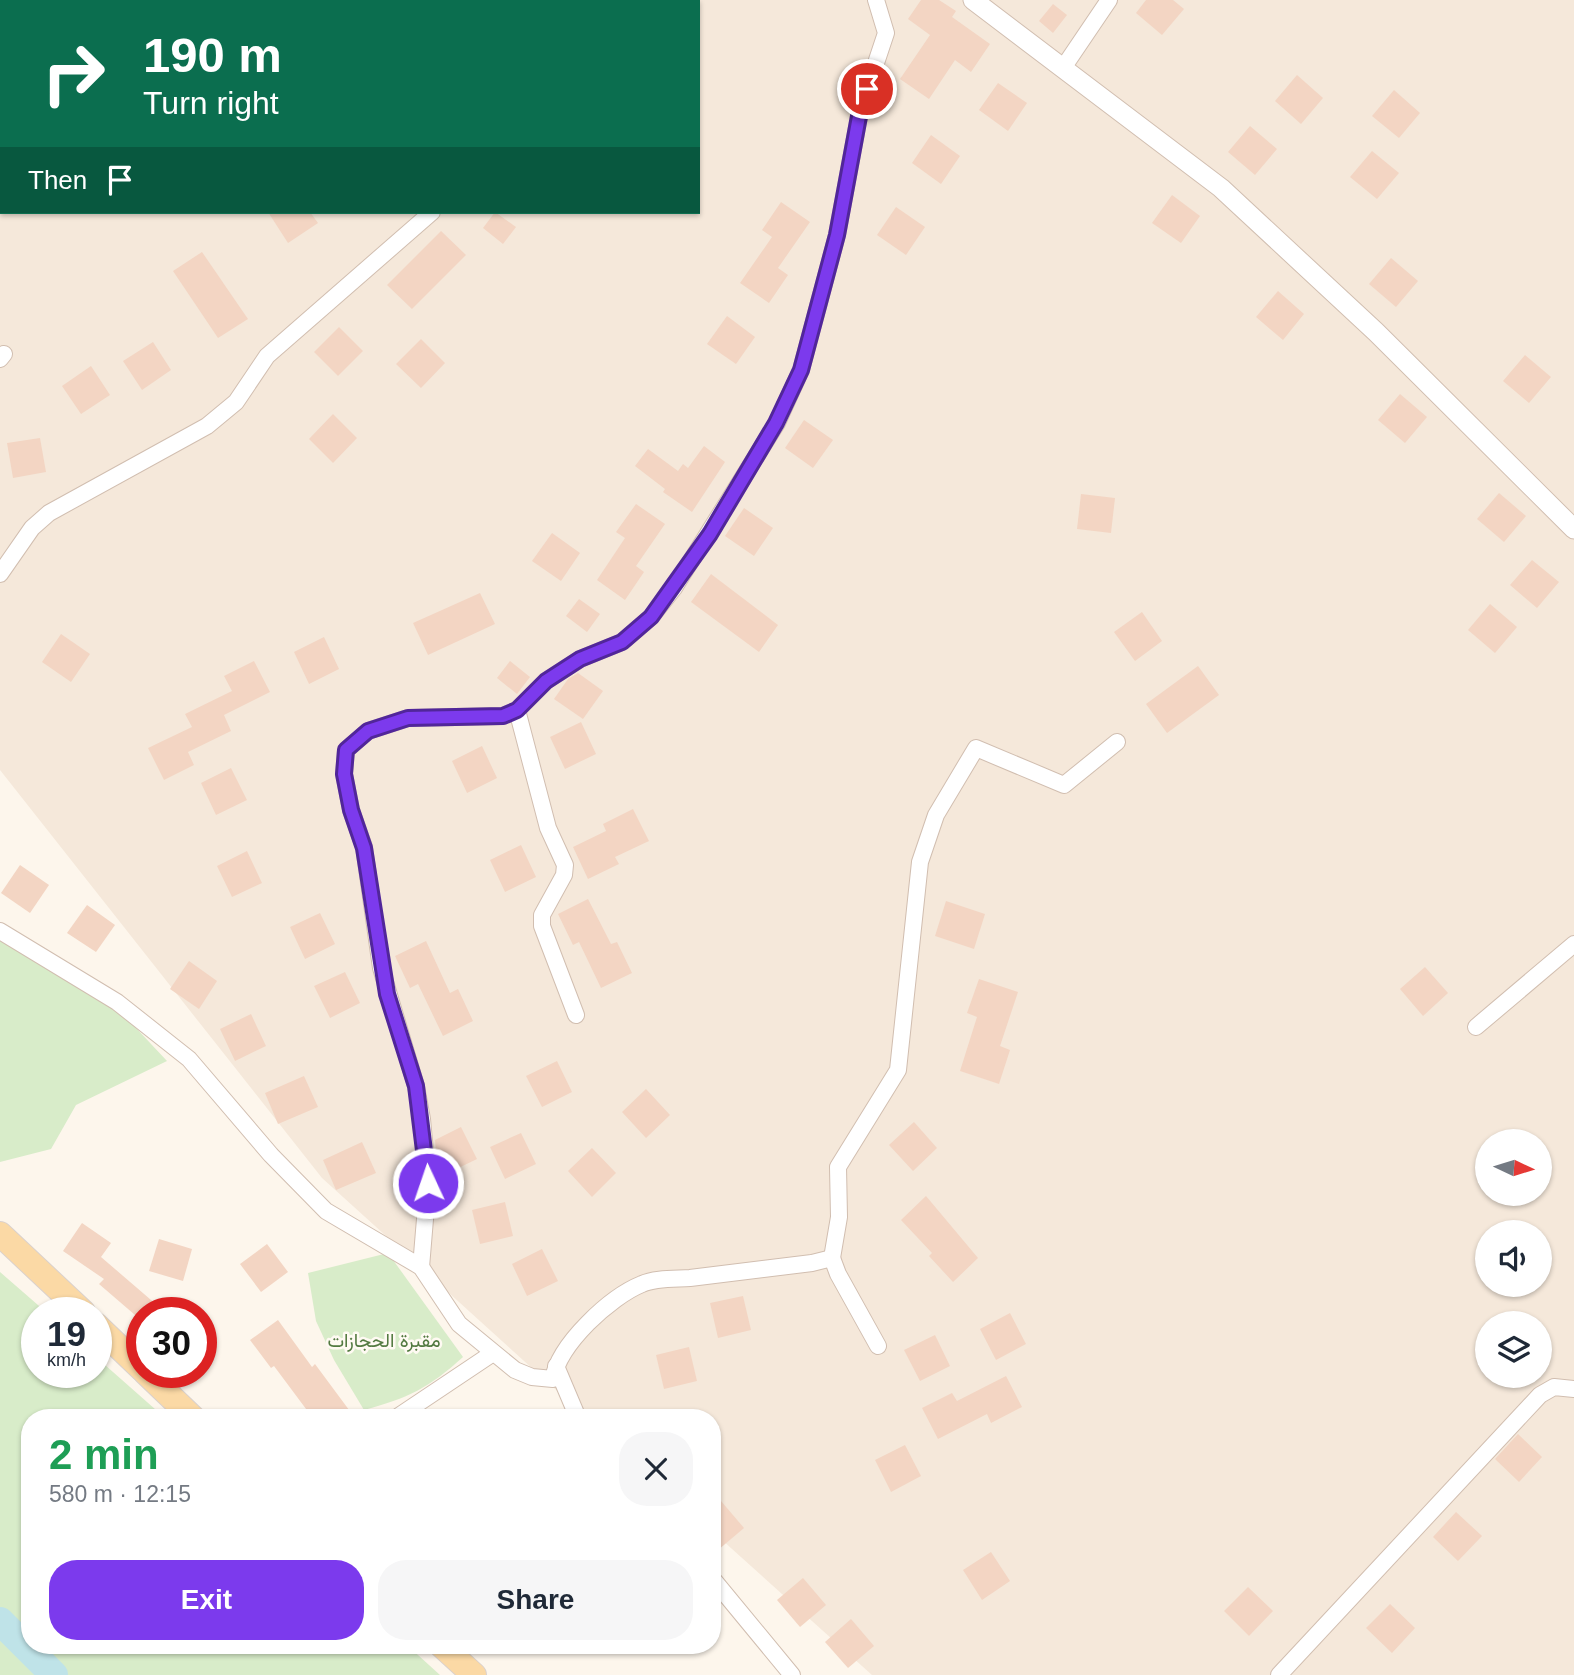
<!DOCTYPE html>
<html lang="en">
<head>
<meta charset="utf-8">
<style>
  body { margin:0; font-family:Arial,Vazirmatn,sans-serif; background:#f6f6f7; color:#1f2937; height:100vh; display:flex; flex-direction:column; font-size:26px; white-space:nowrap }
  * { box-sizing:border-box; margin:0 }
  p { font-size:23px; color:#747a83 }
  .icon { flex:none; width:38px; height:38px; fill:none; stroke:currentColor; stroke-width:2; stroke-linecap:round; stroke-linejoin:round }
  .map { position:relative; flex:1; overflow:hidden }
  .panel { position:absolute; left:21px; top:1409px; width:700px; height:245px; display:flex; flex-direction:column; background:#fff; border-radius:28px; box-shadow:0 2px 5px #0004 }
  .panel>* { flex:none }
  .hud { position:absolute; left:0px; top:0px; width:700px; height:214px; box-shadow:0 2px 5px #0004; background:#0b6e4f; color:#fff; overflow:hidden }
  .needle { width:46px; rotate:94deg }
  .fabs { position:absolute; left:1475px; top:1129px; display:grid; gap:14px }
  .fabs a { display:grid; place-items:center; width:77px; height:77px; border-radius:50%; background:#fff; box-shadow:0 2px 5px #0004; font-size:35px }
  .speed { position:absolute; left:21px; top:1297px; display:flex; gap:14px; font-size:35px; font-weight:700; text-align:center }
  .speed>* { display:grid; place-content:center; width:91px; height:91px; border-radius:50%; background:#fff; box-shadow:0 2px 5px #0004; line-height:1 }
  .speed small { font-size:18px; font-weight:400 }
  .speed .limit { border:10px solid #d22; background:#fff; color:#111 }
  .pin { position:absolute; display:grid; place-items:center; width:60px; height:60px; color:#fff; margin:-30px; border:4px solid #fff; border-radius:50%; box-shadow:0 2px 7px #0007 }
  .me { position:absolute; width:77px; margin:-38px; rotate:357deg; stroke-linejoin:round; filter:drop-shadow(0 0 5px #0008) }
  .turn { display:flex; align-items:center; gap:24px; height:147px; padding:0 28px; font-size:32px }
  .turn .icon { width:91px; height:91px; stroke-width:2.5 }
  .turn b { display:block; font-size:49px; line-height:60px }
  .then { display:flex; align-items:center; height:66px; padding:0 28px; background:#0003; gap:14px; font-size:26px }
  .round { display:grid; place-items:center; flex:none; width:74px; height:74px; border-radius:28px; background:#f6f6f7 }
  .overview { display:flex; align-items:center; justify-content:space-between; height:119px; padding:0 28px }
  h1 { font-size:42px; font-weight:700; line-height:52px; color:#1e9e55 }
  .button { display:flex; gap:14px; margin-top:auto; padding:14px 28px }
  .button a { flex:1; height:80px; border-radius:28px; background:#7c3aed; color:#fff; font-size:28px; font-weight:700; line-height:80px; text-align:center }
  .button a+a { background:#f6f6f7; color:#1f2937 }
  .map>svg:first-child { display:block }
  .residential { fill:#f5e8da; fill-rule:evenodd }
  .green { fill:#d8ecc9 }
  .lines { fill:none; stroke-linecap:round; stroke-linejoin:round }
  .river { stroke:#bfe3e8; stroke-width:28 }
  .building { fill:#f3d5c3 }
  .minor-casing { stroke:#d1beb0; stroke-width:18 }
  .tertiary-casing { stroke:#d1beb0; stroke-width:21 }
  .primary-casing { stroke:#dad1cd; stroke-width:26 }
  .minor { stroke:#fff; stroke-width:16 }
  .tertiary { stroke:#fff; stroke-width:19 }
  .primary { stroke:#fbd9a5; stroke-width:24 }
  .route-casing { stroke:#51269a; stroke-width:18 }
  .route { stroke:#7c3aed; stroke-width:12 }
  .labels { text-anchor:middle; stroke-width:5; stroke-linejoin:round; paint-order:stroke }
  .park-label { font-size:19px; fill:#537a41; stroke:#fffaf3 }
</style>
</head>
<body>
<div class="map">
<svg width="1574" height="1675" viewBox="0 0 1574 1675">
  <rect width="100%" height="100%" fill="#fdf6ec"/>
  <path class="residential" d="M0 0H1574V1675H872L712 1531V1418L586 1417 322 1178 0 770ZM2 2H698V212H2ZM1488 1141H1540V1194H1488ZM1488 1232H1540V1284H1488ZM1488 1323H1540V1376H1488Z"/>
  <g class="green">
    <polygon points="0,940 58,964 120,1011 167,1061 76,1105 51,1149 0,1162"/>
    <path d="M388 1253 463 1357C429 1388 408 1398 364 1410L334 1360 316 1321 308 1273Z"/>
    <polygon points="0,1272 46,1312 37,1312 37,1372 96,1372 96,1357 164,1417 30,1418 30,1645 407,1645 440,1675 0,1675"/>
  </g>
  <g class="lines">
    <polyline class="river" points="0,1621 54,1675"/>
  </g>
  <g class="building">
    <polygon points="921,0 939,0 956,11 952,17 990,44 971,72 955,60 929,99 900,79 930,35 908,19"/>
    <polygon points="1146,0 1173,0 1184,9 1162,35 1136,13"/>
    <polygon points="1053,4 1067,15 1053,33 1039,21"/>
    <polygon points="1297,75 1323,98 1301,124 1275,101"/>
    <polygon points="998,83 1027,103 1008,131 979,110"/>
    <polygon points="1394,90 1420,113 1399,138 1372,116"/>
    <polygon points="1250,126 1277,149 1255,175 1228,152"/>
    <polygon points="931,135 960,156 941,184 912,163"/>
    <polygon points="1372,151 1399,173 1377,199 1350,177"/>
    <polygon points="1172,195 1200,216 1181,243 1152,223"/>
    <polygon points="781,202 810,222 778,268 788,275 769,303 740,283 772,237 762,230"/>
    <polygon points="896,207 925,227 906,255 877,235"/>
    <polygon points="268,212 310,212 318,223 288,243"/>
    <polygon points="495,212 516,227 503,244 483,228"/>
    <polygon points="441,231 466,255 412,309 387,285"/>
    <polygon points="202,252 248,319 218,338 173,271"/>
    <polygon points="1391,258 1418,281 1396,307 1369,284"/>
    <polygon points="1278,291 1304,314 1283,340 1256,317"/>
    <polygon points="727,316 755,337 736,364 707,344"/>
    <polygon points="339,327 363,351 338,376 314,352"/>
    <polygon points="421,339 445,363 421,388 396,364"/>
    <polygon points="153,342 171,370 142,390 123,361"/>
    <polygon points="1525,355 1551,377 1529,403 1503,381"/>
    <polygon points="91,366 110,395 81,414 62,386"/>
    <polygon points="1400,394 1427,417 1405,443 1378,420"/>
    <polygon points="333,414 357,438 333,463 309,439"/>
    <polygon points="804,420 833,440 813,468 785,448"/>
    <polygon points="40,438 46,472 13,478 7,443"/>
    <polygon points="704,446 725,462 692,512 663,492 665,489 635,466 648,449 678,471 683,464 688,468"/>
    <polygon points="1499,493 1526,516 1504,542 1477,519"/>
    <polygon points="1081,494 1115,498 1111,533 1077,529"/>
    <polygon points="636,504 665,524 636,566 644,572 625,600 597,580 625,538 616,532"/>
    <polygon points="744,508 773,528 754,556 725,536"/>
    <polygon points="552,533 580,553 561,581 532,561"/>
    <polygon points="1532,560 1559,582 1537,608 1510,585"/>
    <polygon points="711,574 778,625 759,652 691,602"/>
    <polygon points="480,593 495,624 428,655 413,623"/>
    <polygon points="579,599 600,614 587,632 566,616"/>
    <polygon points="1490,604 1517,627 1495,653 1468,630"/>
    <polygon points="1142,612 1162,641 1135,661 1114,632"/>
    <polygon points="61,634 90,654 71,682 42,662"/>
    <polygon points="324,637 339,669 309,684 294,652"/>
    <polygon points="254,661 270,692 224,715 231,731 188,752 194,765 164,780 148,748 192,727 185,714 232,691 224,676"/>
    <polygon points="510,661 530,677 517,694 497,678"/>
    <polygon points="1198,666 1219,695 1167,733 1146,704"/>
    <polygon points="578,673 603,691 583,719 554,699 568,679"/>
    <polygon points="581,722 596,754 565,769 550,737"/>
    <polygon points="482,746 497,778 467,793 452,761"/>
    <polygon points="231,768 247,800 216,815 201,783"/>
    <polygon points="633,809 649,841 615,857 619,864 588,879 573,847 606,831 603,824"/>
    <polygon points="521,845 536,877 505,892 490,860"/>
    <polygon points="247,851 262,883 232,897 217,866"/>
    <polygon points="20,865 49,885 30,913 1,893"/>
    <polygon points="588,899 611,944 617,942 632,973 601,988 579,942 573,945 558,914"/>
    <polygon points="946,901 985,914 974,949 935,936"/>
    <polygon points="87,905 115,925 96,952 67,933"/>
    <polygon points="320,913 335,944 305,959 290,927"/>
    <polygon points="426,941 450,993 458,989 473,1021 443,1036 418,984 410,988 395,956"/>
    <polygon points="189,961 217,981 199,1009 170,989"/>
    <polygon points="1425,967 1448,993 1423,1016 1400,989"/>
    <polygon points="345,972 360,1003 330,1018 314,986"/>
    <polygon points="979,979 1018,992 1000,1046 1010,1050 999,1084 960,1071 977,1017 967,1013"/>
    <polygon points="251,1014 266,1046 235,1061 220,1029"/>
    <polygon points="557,1061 572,1092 542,1107 526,1076"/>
    <polygon points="304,1076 318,1107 278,1124 265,1093"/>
    <polygon points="646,1089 670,1115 646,1138 622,1112"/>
    <polygon points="914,1122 937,1148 913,1171 889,1145"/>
    <polygon points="461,1127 477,1159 446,1174 436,1152 435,1140"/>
    <polygon points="521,1133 536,1164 505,1179 490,1147"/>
    <polygon points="362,1142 376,1173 336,1190 323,1160"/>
    <polygon points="592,1148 616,1173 592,1197 568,1171"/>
    <polygon points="926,1196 978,1258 953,1282 929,1256 932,1253 901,1220"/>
    <polygon points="505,1202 513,1236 480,1244 472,1210"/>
    <polygon points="82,1223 111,1243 101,1257 165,1312 142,1312 142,1321 99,1284 104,1279 63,1251"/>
    <polygon points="159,1239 192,1249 183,1281 149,1271"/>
    <polygon points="267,1244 288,1272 261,1292 240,1264"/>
    <polygon points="542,1249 558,1281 527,1296 512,1264"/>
    <polygon points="743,1296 751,1330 718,1338 710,1303"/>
    <polygon points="1010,1313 1026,1344 996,1360 980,1329"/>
    <polygon points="278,1320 312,1367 315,1364 355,1418 312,1417 274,1366 271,1368 250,1340"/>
    <polygon points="935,1335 950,1366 920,1381 904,1350"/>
    <polygon points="689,1347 697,1381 664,1389 656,1355"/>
    <polygon points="1006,1376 1022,1407 991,1423 987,1414 938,1439 922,1408 952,1393 957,1401"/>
    <polygon points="1518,1434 1542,1457 1519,1482 1495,1459"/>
    <polygon points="905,1445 921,1476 891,1492 875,1460"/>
    <polygon points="721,1501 744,1528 718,1550 712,1543 712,1509"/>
    <polygon points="1456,1512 1482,1536 1458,1561 1433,1537"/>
    <polygon points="991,1552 1010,1581 982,1600 963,1570"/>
    <polygon points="803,1578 826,1605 800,1627 777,1600"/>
    <polygon points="1248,1587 1273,1611 1249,1636 1224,1611"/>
    <polygon points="1390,1604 1415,1628 1392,1653 1366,1628"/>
    <polygon points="851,1619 874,1646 848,1668 825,1642"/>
  </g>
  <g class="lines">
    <g class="minor-casing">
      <g id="minor">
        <polyline points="593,2 596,0"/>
        <polyline points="1063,68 1109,0"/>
        <polyline points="0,359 4,354"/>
        <polyline points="0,574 32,528 49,513 207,426 236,402 267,356 432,212"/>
        <polyline points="517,710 548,828 565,865 564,875 542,915 542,926 576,1015"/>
        <path d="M0 931 117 1002 189 1059 271 1155 326 1211 421 1267 459 1324 515 1370 532 1377 553 1379C559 1344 610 1297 642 1284 655 1278 675 1279 690 1278 730 1273 771 1268 812 1263L832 1258 838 1274 878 1346"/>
        <polyline points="1476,1027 1574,944"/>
        <polyline points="832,1258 839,1217 838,1167 898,1070 920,862 936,815 976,748 1064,785 1117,742"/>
        <polyline points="421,1267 428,1183 422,1119 416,1086 381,968 364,847 351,810 344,774 346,750 368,731 408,718 503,716 517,710 546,681 580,659 622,642 651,617 674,588 777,423 801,370 837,235 860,111 886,33 876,0"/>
        <polyline points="556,1366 578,1418"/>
        <polyline points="396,1418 493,1353"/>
        <polyline points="712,1578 792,1675"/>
        <polyline points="1279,1675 1540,1395 1554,1387 1574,1389"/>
      </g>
    </g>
    <g class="tertiary-casing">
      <polyline id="tertiary" points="973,0 1221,188 1376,332 1574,529"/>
    </g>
    <g class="primary-casing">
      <g id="primary">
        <polyline points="0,1234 83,1312"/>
        <polyline points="96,1325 142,1369"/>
        <polyline points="145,1372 193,1418"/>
        <polyline points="441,1645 474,1675"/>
      </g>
    </g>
    <use href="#minor" class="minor"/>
    <use href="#tertiary" class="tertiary"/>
    <use href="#primary" class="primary"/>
  </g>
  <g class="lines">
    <g class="route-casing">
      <polyline id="route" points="428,1183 416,1086 387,994 364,848 351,810 344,774 346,750 368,731 408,718 503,716 517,710 546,681 580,659 622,642 651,617 710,534 776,423 801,370 837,235 860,111 867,89"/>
    </g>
    <use href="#route" class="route"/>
  </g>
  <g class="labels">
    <g class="park-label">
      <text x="384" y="1347">مقبرة الحجازات</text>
    </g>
  </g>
</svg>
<div class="fabs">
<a><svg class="needle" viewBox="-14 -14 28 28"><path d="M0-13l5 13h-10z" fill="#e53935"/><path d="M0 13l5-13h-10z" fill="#747a83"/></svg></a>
<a><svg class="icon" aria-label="sound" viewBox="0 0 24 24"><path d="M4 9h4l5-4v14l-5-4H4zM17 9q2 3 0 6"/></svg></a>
<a><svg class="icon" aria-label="layers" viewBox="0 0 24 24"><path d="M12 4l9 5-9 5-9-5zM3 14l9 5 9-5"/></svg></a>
</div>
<div class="speed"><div>19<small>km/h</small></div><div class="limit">30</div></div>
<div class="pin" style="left:867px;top:89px;background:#d93025"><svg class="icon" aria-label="arrive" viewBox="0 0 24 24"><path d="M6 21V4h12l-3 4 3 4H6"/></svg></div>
<svg class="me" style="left:428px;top:1183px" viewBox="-20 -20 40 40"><circle r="17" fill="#7c3aed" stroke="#fff" stroke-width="3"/><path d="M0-11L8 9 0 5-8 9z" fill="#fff"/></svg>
<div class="hud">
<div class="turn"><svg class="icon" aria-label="right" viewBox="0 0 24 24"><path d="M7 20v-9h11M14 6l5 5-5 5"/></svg><div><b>190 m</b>Turn right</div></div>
<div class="then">Then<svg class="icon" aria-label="arrive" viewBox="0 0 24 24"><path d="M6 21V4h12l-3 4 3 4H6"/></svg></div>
</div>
<section class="panel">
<div class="overview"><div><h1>2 min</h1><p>580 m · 12:15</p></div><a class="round"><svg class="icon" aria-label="close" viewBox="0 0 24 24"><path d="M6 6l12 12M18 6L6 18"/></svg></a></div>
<div class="button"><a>Exit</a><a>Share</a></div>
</section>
</div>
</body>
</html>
